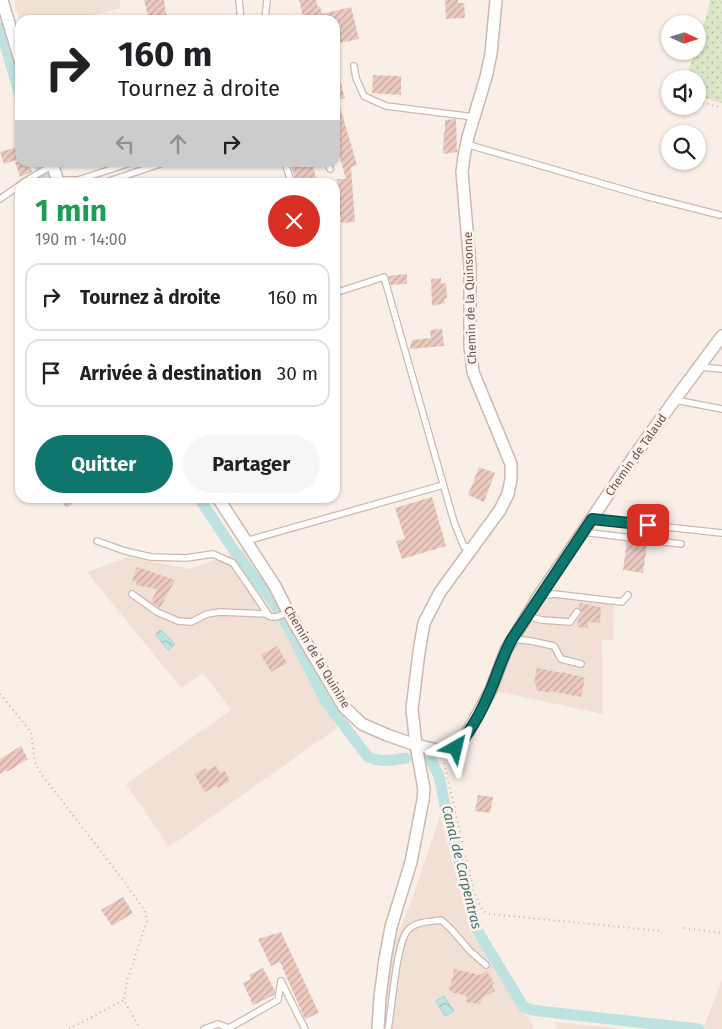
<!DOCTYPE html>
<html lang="fr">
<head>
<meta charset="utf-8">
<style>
  body { margin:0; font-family:"Fira Sans",sans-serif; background:#f6f6f6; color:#202124; height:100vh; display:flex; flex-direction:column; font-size:19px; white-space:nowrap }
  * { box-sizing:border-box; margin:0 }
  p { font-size:16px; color:#757577 }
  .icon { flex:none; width:28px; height:28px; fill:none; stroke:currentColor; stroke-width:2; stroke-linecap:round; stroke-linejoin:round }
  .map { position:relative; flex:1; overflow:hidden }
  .panel { position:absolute; left:15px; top:178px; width:325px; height:325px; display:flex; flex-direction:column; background:#fff; border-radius:15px; box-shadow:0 1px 4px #0004 }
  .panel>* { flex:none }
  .banner { position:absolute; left:15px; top:15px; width:325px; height:152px; border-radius:15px; box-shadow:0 1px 4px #0004; background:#fff; color:#202124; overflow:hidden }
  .needle { width:32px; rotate:94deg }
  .controls { position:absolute; left:661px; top:15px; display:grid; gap:10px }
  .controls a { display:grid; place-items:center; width:45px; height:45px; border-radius:50%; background:#fff; box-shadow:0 1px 4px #0004; font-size:25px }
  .pin { position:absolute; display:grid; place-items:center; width:42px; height:42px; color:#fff; margin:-21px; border-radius:10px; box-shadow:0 2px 8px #0006 }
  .me { position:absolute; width:55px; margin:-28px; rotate:37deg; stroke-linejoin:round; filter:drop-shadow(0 0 4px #0008) }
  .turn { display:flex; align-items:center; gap:18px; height:105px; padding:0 20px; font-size:22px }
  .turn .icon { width:65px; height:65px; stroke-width:2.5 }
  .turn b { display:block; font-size:35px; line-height:42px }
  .lanes { display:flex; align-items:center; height:48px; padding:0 20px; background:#0003; justify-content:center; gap:25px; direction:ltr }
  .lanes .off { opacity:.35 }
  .round { display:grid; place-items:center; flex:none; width:52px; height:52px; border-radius:26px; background:#f6f6f6 }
  .summary { display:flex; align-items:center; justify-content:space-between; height:85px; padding:0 20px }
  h1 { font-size:30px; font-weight:700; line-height:38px; color:#1e9e55 }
  .cta { display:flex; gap:10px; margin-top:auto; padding:10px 20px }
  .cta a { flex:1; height:58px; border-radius:30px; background:#0f766e; color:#fff; font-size:20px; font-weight:700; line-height:58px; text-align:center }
  .cta a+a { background:#f6f6f6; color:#202124 }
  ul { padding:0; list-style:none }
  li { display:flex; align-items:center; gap:15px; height:68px; margin:0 10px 8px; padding:0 10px; border:2px solid #e0e0e0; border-radius:15px }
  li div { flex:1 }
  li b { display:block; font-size:19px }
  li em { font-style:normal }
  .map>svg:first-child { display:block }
  .residential { fill:#f1e0d6 }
  .grass { fill:url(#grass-dots) }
  .water { fill:url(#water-waves); stroke:#a5d2d0 }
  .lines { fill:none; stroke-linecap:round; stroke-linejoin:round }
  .canal { stroke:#bee2e0; stroke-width:11 }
  .building { fill:url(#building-hatch) }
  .lane-casing { stroke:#cdb8b1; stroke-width:8 }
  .street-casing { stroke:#cdb8b1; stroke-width:14 }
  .path { stroke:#d1ada5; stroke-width:2; stroke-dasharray:1 4; stroke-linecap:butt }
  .lane { stroke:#fff; stroke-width:5.5 }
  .street { stroke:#fff; stroke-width:11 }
  .route-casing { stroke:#0a4d48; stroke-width:12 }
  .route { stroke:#0f766e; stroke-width:9 }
  .labels { text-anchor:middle; stroke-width:5; stroke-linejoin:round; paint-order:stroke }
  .street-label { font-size:12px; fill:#71544e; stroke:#fdf4ed }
  .water-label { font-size:14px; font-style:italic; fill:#437573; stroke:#fdf4ed }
</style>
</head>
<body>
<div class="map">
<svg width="722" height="1029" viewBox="0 0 722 1029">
  <defs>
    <pattern id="grass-dots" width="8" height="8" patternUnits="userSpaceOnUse" patternTransform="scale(1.25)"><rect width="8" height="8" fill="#dae6c7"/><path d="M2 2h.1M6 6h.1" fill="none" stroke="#b5bda4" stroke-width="1.8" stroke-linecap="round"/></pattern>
    <pattern id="water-waves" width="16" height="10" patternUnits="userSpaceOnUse" patternTransform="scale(1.25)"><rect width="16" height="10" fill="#bee2e0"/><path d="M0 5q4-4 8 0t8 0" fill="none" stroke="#9fbab8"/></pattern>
    <pattern id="building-hatch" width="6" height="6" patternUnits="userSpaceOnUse" patternTransform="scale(1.25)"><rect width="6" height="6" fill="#eccac2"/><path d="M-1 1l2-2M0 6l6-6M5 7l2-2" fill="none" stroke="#c4a7a0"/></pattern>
  </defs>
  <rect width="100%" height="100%" fill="#faefe7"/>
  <g class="residential">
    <polygon points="14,0 119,0 121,8 73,20 20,20 20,23"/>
    <polygon points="245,549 337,728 169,847 126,784 231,710 203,673 181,688 87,572 129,557 190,569"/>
    <polygon points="544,597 614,602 613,640 602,640 603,714 495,691 517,644"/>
    <polygon points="440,816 471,932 535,1029 384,1029 383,1006 392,950 413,896"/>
    <polygon points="722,980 722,1029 703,1029"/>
    <polygon points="554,1022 625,1029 558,1029"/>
  </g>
  <path class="grass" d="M710 0H722V103L698 96V79H686L695 51H698C698 34 708 17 710 0Z"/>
  <g class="water">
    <polygon points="160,630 161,632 162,631 175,644 168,650 156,636 157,635 156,634"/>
    <polygon points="444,996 454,1011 445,1016 436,1001"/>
  </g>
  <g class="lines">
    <g class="canal">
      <polyline points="0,27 20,96"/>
      <polyline points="39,162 41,167"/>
      <polyline points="45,176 48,182"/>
      <polyline points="199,498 233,549 280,611"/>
      <path d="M284 619 326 702 368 757C382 763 391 760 406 758"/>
      <polyline points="421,756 432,762 439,776 447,815 477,930 523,1006 529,1009 539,1011 699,1029"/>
    </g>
  </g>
  <g class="building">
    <polygon points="144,0 164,0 167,20 149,20"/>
    <polygon points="299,0 316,0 318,7 320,7 322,14 351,7 359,39 335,44 335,20 304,20"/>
    <polygon points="445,0 458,0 458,3 464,3 465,18 446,19"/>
    <polygon points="335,74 338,74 345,98 338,100 357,165 351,167 355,222 341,223 337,179 346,179 335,142"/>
    <polygon points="373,75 401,76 401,95 372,93"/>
    <polygon points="456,119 457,152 443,154 444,132 445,132 445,120"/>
    <polygon points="20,146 20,159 4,164 0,152"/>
    <polygon points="15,162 28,162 32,172 20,177"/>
    <polygon points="290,162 312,162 316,178 301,182 296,182"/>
    <polygon points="407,274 407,284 391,285 388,276"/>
    <polygon points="441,278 441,284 446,283 447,298 444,299 445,303 432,306 431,279"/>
    <polygon points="442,329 444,346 410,349 412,340 431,338 430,330"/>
    <polygon points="479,467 495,473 484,502 468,495"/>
    <polygon points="432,497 446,546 402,559 396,541 405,539 395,508"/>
    <polygon points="58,498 79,498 67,508"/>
    <polygon points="627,542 647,545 643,573 623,570"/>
    <polygon points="137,567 175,580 160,608 151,602 157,589 136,585 137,582 132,581"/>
    <polygon points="580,603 600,607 601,608 600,623 588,622 588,628 577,627 578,619 582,613 581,610 579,608"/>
    <polygon points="277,646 287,663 271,672 261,655"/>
    <polygon points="537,668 562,673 562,672 585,678 581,697 551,691 550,693 535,690 537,684 534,684"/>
    <polygon points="21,746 28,759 7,772 6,770 0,774 0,759"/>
    <polygon points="216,766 220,773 225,771 230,781 218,788 217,786 205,792 194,774 205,768 207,770"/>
    <polygon points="478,795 493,797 490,813 475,811"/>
    <polygon points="123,897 133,913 112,926 101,910"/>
    <polygon points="281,932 319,1013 305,1019 280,962 271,966 258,939"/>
    <polygon points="263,968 275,991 274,995 253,1005 243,983 251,979 249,975"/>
    <polygon points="454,969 480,975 487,971 494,983 492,985 495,991 482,998 480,1004 466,1002 467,996 451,992 448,987 451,984"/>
  </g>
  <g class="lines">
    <g class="lane-casing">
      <g id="lane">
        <polyline points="239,0 241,20"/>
        <polyline points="265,20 267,0"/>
        <polyline points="354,66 356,78 364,96 386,106 474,117"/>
        <polyline points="466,144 645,196 720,215"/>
        <polyline points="285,162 291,182"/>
        <polyline points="328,162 330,169"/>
        <polyline points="58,180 78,180 133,162"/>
        <polyline points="24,182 53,165"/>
        <polyline points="106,182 166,162"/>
        <polyline points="0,199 20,185"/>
        <polyline points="335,252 336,254"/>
        <polyline points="335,293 384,277 454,522 464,547 473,547"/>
        <polyline points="699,367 722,369"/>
        <polyline points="675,400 722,409"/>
        <polyline points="592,519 722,533"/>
        <polyline points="583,532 681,544"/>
        <path d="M97 541 125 551 151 557 186 558 213 554 233 563 251 589 269 616C276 619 281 615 288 612"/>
        <polyline points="246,541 443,485"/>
        <polyline points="132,594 157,612 178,621 191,622 207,614 220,612 266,614"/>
        <polyline points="539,596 554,594 622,602 628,595"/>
        <polyline points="527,616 542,620 570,622 577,612"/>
        <polyline points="512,639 531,641 554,646 561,659 581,664"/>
        <polyline points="281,981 305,1029"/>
        <polyline points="204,1029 218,1024 229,1028 278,1000 281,981"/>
        <path d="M388 1029C392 1009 396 943 408 930 416 921 431 922 441 920L451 929 470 951 486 965"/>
      </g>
    </g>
    <g class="street-casing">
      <g id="street">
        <polyline points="2,0 20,60"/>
        <polyline points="496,0 491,54 486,77 468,137 464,156 462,172 470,266 470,346 473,372 511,464 511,479 508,494 500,510 440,592 424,623 419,652 412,709 416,745 441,751 450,750 456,748 461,742 469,730 491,690 506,650 539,596 635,455 673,402 722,336"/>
        <polyline points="52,162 58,182"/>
        <polyline points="218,498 275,586 288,612 344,707 362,724 387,735 416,745 424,789 423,800 411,862 391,927 385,959 380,997 378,1029"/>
      </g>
    </g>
    <g class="path">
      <polyline points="698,101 722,108"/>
      <polyline points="0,694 31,732 35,762 39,771 123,880 145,911 147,921 127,981 124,1000"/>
      <polyline points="444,763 474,892 483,911 490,914 662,931"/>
      <polyline points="684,928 722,933"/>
      <polyline points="69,1029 124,1000 140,1029"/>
    </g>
    <use href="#lane" class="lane"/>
    <use href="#street" class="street"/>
  </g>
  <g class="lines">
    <g class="route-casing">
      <path id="route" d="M456 748C470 733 483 708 491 689 498 672 503 655 512 639L592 519 648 525"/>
    </g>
    <use href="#route" class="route"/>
  </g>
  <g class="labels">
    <g class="street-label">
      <text transform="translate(470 298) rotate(-92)" y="4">Chemin de la Quinsonne</text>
      <text transform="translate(636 455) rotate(-55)" y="4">Chemin de Talaud</text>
      <text transform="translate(317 657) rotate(59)" y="4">Chemin de la Quinine</text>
    </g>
    <g class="water-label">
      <text transform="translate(462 867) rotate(76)" y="5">Canal de Carpentras</text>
    </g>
  </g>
</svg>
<div class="controls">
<a><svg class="needle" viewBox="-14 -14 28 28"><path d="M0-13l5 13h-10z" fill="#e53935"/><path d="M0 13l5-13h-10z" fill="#757577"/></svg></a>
<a><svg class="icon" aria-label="sound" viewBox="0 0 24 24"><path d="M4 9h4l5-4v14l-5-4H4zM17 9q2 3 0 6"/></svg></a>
<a><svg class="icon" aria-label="search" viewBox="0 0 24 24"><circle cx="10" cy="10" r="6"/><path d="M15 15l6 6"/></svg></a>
</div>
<div class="pin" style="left:648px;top:525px;background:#d93025"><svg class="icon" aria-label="arrive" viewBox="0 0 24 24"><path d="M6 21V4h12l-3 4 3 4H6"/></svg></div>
<svg class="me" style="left:456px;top:748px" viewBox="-20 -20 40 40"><path d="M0-17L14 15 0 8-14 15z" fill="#0f766e" stroke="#fff" stroke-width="4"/></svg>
<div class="banner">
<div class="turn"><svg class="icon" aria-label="right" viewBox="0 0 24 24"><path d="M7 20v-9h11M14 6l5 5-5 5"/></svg><div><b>160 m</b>Tournez à droite</div></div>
<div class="lanes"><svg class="icon off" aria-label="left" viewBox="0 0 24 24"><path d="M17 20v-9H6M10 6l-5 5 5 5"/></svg><svg class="icon off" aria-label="ahead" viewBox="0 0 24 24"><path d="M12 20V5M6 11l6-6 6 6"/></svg><svg class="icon" aria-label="right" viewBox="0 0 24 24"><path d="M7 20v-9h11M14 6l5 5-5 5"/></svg></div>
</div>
<section class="panel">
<div class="summary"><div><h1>1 min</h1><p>190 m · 14:00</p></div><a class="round" style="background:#d93025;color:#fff"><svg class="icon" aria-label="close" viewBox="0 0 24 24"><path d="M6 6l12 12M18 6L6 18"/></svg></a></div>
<ul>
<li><svg class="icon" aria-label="right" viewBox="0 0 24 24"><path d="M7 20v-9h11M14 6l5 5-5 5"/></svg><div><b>Tournez à droite</b></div><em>160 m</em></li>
<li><svg class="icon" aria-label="arrive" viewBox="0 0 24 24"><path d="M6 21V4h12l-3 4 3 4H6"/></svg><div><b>Arrivée à destination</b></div><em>30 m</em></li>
</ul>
<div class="cta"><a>Quitter</a><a>Partager</a></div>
</section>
</div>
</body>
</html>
